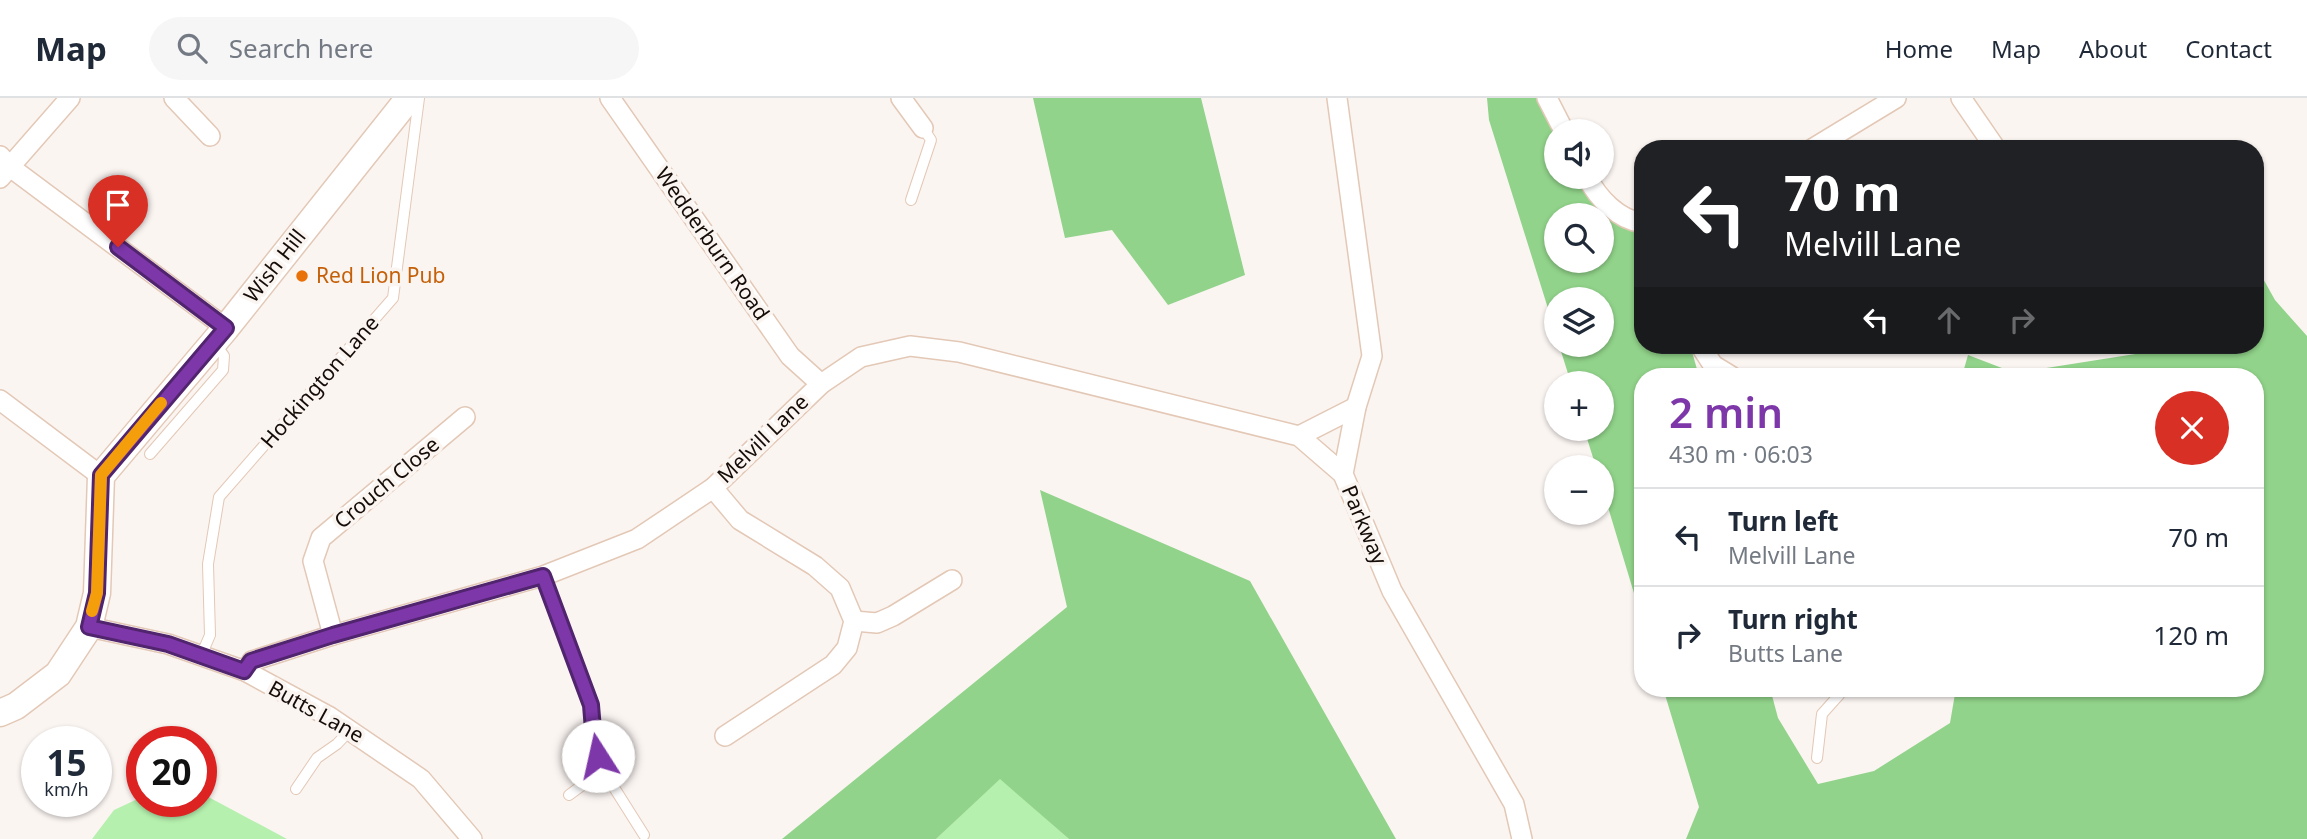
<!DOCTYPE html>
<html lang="en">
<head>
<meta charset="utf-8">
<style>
  body { margin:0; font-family:"Noto Sans",sans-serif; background:#f6f6f7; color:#1f2937; height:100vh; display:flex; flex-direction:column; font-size:26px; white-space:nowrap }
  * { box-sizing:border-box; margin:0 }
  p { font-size:23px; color:#747a83 }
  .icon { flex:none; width:38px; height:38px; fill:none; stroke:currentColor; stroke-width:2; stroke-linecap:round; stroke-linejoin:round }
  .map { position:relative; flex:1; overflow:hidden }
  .side { position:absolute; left:1634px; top:270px; width:630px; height:329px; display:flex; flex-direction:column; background:#fff; border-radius:28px; box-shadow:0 2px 5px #0004 }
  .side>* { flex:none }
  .guide { position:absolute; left:1634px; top:42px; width:630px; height:214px; border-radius:28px; box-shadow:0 2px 5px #0004; background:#202124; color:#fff; overflow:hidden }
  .fabs { position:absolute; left:1544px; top:21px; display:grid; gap:14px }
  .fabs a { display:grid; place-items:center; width:70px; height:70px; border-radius:50%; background:#fff; box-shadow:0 2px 5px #0004; font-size:35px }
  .speed { position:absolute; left:21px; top:628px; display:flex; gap:14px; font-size:35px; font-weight:700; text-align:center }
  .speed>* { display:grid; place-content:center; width:91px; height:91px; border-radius:50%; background:#fff; box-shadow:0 2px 5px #0004; line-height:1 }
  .speed small { font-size:18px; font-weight:400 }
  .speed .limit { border:10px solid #d22; background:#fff; color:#111 }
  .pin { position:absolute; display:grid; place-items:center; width:60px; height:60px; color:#fff; margin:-72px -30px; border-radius:50% 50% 50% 0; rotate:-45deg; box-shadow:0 0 7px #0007 }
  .pin .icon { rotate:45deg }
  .me { position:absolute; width:77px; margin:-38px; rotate:350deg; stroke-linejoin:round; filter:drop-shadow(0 0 5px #0008) }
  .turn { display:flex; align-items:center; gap:24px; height:147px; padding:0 35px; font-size:32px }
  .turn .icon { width:91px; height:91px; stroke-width:2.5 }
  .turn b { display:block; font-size:49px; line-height:60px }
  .lanes { display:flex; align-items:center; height:66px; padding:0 35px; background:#0003; justify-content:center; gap:35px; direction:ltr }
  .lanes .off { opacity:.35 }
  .round { display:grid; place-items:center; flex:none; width:74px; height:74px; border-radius:37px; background:#f6f6f7 }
  .headline { display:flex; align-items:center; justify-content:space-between; height:119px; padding:0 35px }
  h1 { font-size:42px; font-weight:600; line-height:52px; color:#7d37a9 }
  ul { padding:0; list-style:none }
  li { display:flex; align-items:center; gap:21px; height:98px; padding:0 35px; border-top:2px solid #e0e1e3 }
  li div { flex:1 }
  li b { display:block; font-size:26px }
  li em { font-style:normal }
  header { display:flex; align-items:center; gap:42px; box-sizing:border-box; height:98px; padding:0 35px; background:#fff; border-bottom:2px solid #e0e1e3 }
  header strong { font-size:33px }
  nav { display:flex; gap:38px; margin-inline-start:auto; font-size:24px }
  .search { width:490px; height:63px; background:#f6f6f7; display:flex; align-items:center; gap:18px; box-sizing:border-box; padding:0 24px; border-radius:38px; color:#747a83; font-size:26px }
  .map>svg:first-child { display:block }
  .green { fill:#b5f0ae }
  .forest { fill:#91d38a; fill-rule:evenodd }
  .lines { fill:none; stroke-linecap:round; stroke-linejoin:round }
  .lane-casing { stroke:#e3c8b6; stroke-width:12 }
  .street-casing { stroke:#e3c8b6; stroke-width:22 }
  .secondary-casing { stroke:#e3c8b6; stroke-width:29 }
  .lane { stroke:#fff; stroke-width:10 }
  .street { stroke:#fff; stroke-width:19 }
  .secondary { stroke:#fff; stroke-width:26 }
  .route-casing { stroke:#51246e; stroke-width:18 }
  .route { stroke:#7d37a9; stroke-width:12 }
  .slow { stroke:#f59e0b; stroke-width:12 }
  .food-dot { fill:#e8710a; stroke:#fbf5f2; stroke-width:2.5 }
  .labels { text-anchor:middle; stroke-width:7; stroke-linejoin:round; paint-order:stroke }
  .street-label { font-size:21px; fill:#150c07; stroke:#fbf5f2 }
  .food-label { font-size:21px; fill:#c56008; stroke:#fbf5f2; text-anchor:start }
</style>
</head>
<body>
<header>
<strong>Map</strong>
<div class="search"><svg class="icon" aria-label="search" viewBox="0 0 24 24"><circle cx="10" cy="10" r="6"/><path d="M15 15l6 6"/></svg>Search here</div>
<nav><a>Home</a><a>Map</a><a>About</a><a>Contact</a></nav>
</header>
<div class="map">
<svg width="2307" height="741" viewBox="0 0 2307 741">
  <rect width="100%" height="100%" fill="#fbf5f2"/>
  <g class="green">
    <polygon points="1000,680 1069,741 936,741"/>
    <polygon points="201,695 287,741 92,741 114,712 142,699 142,704 201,704"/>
  </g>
  <g class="forest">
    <polygon points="1033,0 1201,0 1245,177 1168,207 1112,132 1065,140"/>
    <path d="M1487 0H1539L1556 33V79H1591L1612 111 1643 124V247H1690L1699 278H1643V525L1601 386V369H1596L1584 331H1601V285H1571L1559 247H1601V201H1556V236L1489 22ZM1556 117H1601V163H1556Z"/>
    <polygon points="2256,168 2275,202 2307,238 2307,741 1686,741 1699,709 1663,590 1770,590 1778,620 1818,686 1874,673 1950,625 1956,590 2256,590 2256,278 1962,278 1968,257 2015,275 2167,251 2171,247 2256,247"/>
    <polygon points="1040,392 1250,483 1396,741 1069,741 1000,681 936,741 782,741 1067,509"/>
  </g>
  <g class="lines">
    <g class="lane-casing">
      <g id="lane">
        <polyline points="911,102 931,42 923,30"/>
        <polyline points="150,356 223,272 224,258 215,245"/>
        <polyline points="543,478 591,607 594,644 603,672 569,697"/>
        <polyline points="201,558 210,537 208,466 219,399 393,200 419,0"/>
        <polyline points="1817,660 1822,616 1839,597 1840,590"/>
        <polyline points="603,672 644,737"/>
        <polyline points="296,691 317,660 337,646 351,631"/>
      </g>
    </g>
    <g class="street-casing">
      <g id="street">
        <polyline points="174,0 210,38"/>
        <polyline points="610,0 790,258 821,286"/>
        <polyline points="901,0 923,30"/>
        <polyline points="1337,0 1372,258 1356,309 1343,376 1392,493 1514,706 1522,741"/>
        <polyline points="1547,0 1564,33"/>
        <polyline points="1961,0 1996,51"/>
        <polyline points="1812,51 1896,0"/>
        <polyline points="0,58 10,69 226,230"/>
        <path d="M1587 79C1598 100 1618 122 1643 125"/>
        <polyline points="0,80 70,0"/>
        <polyline points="1700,247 1713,267 1731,278"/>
        <polyline points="0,302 101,378"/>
        <polyline points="1299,338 1356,309"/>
        <polyline points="713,390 740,422 815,468 840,490 854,523 847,550 833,567 725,638"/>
        <polyline points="854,523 877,525 893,518 952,482"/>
        <polyline points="89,529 168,546 245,573 330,619 421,681 472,741"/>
        <polyline points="333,537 313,463 321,440 465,319"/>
        <polyline points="245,573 252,563 333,537 543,478 637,441 713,390 821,286 861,259 910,248 959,254 1299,338 1343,376"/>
      </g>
    </g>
    <g class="secondary-casing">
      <polyline id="secondary" points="0,615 16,608 58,576 89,529 97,495 101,378 226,230 409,0"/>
    </g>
    <use href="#lane" class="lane"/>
    <use href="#street" class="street"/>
    <use href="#secondary" class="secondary"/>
  </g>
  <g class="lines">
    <g class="route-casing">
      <polyline id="route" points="118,149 226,230 101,377 97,495 89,529 168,546 244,573 251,563 333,537 543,478 591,607 594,644 598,658"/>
    </g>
    <use href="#route" class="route"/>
    <polyline class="slow" points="92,513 97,495 101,377 161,305"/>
  </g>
  <circle class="food-dot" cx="302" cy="178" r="7"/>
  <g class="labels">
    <g class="street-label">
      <text transform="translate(712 146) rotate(55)" y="7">Wedderburn Road</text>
      <text transform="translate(275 168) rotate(-52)" y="7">Wish Hill</text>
      <text transform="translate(320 284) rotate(-49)" y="7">Hockington Lane</text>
      <text transform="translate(763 341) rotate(-44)" y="7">Melvill Lane</text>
      <text transform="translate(387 385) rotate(-40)" y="7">Crouch Close</text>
      <text transform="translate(1364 427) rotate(67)" y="7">Parkway</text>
      <text transform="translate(316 614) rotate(29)" y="7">Butts Lane</text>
    </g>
    <g class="food-label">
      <text x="316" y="185">Red Lion Pub</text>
    </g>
  </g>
</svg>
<div class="fabs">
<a><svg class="icon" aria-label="sound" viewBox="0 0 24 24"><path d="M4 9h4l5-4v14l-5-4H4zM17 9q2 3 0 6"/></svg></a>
<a><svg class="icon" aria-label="search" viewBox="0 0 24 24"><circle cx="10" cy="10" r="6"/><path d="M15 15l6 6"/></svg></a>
<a><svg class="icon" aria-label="layers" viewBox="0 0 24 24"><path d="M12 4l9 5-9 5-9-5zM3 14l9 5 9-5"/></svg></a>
<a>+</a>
<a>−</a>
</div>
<div class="speed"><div>15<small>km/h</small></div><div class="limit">20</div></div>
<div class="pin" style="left:118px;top:149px;background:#d93025"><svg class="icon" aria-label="arrive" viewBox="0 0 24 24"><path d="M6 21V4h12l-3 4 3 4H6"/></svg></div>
<svg class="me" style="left:598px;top:658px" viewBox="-20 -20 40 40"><circle r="19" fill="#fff"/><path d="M0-13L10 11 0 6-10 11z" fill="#7d37a9"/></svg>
<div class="guide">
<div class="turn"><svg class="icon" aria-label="left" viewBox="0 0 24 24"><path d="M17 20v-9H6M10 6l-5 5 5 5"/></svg><div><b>70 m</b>Melvill Lane</div></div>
<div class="lanes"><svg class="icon" aria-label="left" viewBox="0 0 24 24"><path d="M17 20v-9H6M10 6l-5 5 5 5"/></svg><svg class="icon off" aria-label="ahead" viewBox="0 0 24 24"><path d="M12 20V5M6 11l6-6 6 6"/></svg><svg class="icon off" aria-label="right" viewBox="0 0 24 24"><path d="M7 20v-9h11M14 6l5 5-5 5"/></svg></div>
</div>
<section class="side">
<div class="headline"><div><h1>2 min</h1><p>430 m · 06:03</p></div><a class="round" style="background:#d93025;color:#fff"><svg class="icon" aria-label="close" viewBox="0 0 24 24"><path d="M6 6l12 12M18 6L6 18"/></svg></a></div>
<ul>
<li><svg class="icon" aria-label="left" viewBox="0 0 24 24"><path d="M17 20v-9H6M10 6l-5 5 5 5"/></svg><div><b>Turn left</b><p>Melvill Lane</p></div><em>70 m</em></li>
<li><svg class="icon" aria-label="right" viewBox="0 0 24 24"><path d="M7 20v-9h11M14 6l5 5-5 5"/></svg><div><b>Turn right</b><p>Butts Lane</p></div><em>120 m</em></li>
</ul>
</section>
</div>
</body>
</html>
